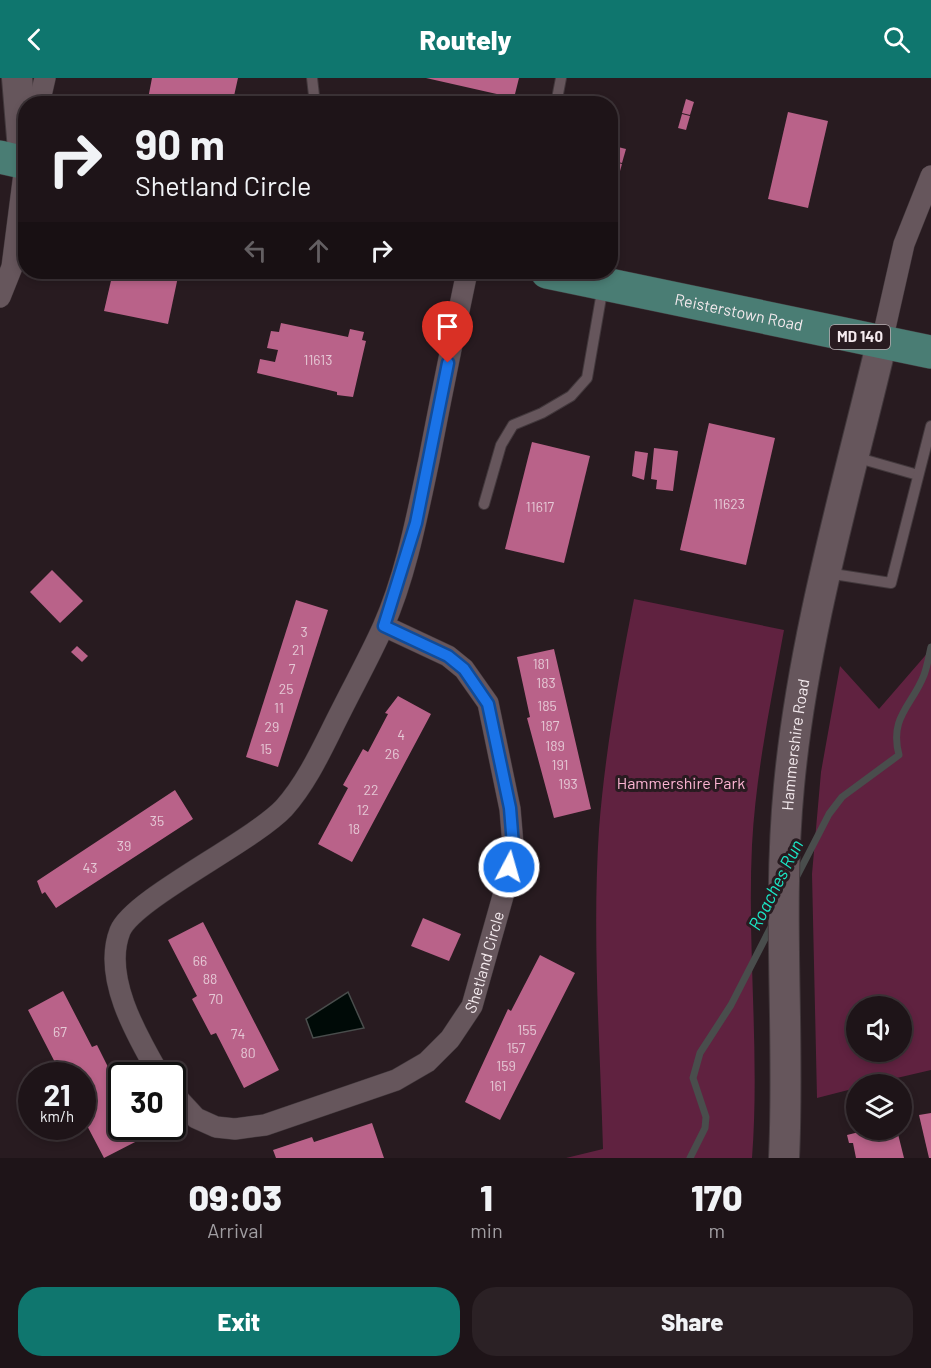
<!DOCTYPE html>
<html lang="en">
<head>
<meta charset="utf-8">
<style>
  body { margin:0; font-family:Barlow,sans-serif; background:#2b2125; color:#f1f3f6; height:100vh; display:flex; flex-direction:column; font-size:22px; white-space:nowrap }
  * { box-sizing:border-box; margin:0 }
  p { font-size:20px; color:#a19ea2 }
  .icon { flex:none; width:33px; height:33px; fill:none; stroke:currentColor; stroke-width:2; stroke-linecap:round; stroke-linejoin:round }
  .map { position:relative; height:1080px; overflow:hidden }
  .side { display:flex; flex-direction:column; background:#1e1418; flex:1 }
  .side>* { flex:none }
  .banner { position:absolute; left:18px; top:18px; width:600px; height:183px; border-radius:24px; box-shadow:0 3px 9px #0003,0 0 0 2px #3c3337; background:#1e1418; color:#f1f3f6; overflow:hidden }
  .tools { position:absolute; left:846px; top:918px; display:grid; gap:12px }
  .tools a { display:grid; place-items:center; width:66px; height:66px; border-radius:50%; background:#1e1418; box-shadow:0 3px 9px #0003,0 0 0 2px #3c3337; font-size:30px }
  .speed { position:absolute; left:18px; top:984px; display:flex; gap:12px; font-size:30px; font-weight:700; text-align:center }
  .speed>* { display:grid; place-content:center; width:78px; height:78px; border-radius:50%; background:#1e1418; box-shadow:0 3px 9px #0003,0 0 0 2px #3c3337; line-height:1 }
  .speed small { font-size:15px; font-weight:400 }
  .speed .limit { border:3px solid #111; border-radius:9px; background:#fff; color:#111 }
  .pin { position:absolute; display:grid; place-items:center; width:51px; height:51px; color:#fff; margin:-62px -26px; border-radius:50% 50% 50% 0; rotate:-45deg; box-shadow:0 0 6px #0007 }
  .pin .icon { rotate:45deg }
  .me { position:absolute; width:66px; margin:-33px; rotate:6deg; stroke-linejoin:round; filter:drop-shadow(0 0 4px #0008) }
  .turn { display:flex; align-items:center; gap:21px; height:126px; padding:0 18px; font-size:27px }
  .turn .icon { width:78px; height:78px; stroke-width:2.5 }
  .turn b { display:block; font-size:42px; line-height:51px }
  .lanes { display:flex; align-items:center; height:57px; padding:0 18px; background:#0003; justify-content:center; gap:30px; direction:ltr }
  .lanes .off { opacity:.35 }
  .eta { display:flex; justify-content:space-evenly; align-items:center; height:102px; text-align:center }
  .eta b { font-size:36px; font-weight:800; line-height:42px }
  .action { display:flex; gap:12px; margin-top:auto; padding:12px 18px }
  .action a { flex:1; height:69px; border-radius:24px; background:#0f766e; color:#fff; font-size:24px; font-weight:800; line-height:69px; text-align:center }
  .action a+a { background:#2b2125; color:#f1f3f6 }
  header { display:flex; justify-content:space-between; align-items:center; height:78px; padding:0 18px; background:#0f766e; color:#fff; font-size:27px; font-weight:800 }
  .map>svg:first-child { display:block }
  .green { fill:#602240; fill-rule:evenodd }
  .water { fill:#000a07; stroke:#494d4c; stroke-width:1.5 }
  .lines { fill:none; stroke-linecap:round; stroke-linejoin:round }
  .stream { stroke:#494d4c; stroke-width:7 }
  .building { fill:#b96289 }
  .lane-casing { stroke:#42383c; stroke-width:12 }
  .street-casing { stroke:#42383c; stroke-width:22 }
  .secondary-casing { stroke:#42383c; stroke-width:32 }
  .primary-casing { stroke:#42383c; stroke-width:34 }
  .lane { stroke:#66565c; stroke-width:10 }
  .street { stroke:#66565c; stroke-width:21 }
  .secondary { stroke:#66565c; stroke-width:30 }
  .primary { stroke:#4a7d74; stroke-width:33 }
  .route-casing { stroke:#114b97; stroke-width:15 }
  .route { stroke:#1a73e8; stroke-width:10 }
  .labels { text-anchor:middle; stroke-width:6; stroke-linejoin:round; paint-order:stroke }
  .number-label { font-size:14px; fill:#e5c8d5 }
  .shield { fill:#281b20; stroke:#b7acb0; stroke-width:1.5 }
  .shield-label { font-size:15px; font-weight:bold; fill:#f4eaee }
  .street-label { font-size:16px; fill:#f4eaee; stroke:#281b20 }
  .park-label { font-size:16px; fill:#fcb4d2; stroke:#281b20 }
  .water-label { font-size:18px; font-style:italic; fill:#1be8c7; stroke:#281b20 }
</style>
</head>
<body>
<header><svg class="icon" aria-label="back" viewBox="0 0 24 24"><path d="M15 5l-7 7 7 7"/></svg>Routely<svg class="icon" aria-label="search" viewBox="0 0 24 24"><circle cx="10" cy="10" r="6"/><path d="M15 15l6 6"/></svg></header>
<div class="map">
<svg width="931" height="1080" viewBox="0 0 931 1080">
  <rect width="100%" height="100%" fill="#281b20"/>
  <g class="green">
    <path d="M634 521 784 552C771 623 756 694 752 767 747 871 760 976 752 1080H566L603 1071C600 965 592 858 599 751 605 674 619 597 634 521Z"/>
    <path d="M931 571V992L871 1006H856V1010L817 1020 812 796 821 694 840 588 879 631ZM856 928H902V974H856Z"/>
  </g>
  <polygon class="water" points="348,914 364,950 313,960 306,941"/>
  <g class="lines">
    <g class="stream">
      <path d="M795 802 829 736 842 719 899 677C889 639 912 628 924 597 927 589 929 578 931 569"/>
      <polyline points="690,1080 705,1050 706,1039 693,1000 700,975 731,927 772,847"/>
    </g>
  </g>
  <g class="building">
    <polygon points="152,0 238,0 234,18 245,21 244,26 147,26"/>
    <polygon points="426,0 519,0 514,20"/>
    <polygon points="686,21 694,24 690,37 682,35"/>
    <polygon points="788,34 828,43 808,130 768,121"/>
    <polygon points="682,36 690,38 686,52 678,50"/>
    <polygon points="618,69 626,71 622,85 614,83"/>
    <polygon points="615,84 622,86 618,100 610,98"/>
    <polygon points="113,194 179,194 168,246 104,233"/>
    <polygon points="281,245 348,259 350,251 364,254 362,262 366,263 353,319 337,317 337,314 257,295 260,281 275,284 278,272 267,270 271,253 279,254"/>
    <polygon points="709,345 775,360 746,487 680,472"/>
    <polygon points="532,364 590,378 564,485 505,471"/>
    <polygon points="654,370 678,373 673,413 656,411 657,402 651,401"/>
    <polygon points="635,373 648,375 644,402 632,398"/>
    <polygon points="52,492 83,523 60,545 30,514"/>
    <polygon points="296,522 328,532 278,689 246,679"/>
    <polygon points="77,568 88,578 82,584 71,574"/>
    <polygon points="554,571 591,731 554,740 527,640 530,639 517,579"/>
    <polygon points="398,618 431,636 352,784 318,766 348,710 343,707 363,671 368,674 388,636 385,635"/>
    <polygon points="175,712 193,741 56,830 45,814 42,816 37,803"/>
    <polygon points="423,840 461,856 449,883 411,868"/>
    <polygon points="203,844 279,992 244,1010 216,955 211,957 192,921 197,918 168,862"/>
    <polygon points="540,877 575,895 500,1042 465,1024 508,931 511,933"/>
    <polygon points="63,913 92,969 97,967 115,1003 110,1006 122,1028 122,1048 132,1048 139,1062 104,1080 82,1038 82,998 62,998 28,932"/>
    <polygon points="931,1035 931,1080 929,1080 919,1037"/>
    <polygon points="372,1045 384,1080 276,1080 273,1072 312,1059 314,1064"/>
    <polygon points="867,1052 897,1052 904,1080 856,1080 853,1065 849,1065 847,1057"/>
  </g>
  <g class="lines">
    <g class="lane-casing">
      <g id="lane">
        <polyline points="312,0 315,26"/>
        <polyline points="556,26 561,0"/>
        <polyline points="855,379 918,397"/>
        <polyline points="484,426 501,367 513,347 542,335 571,318 587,300 603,208"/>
        <polyline points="827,495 891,505 931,348"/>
      </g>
    </g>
    <g class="street-casing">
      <g id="street">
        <polyline points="39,26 45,0"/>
        <polyline points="0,219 12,189 26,80"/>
        <polyline points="882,263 904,166 931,98"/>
        <path d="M160 998C137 958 102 899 120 853 133 821 252 764 284 730 309 702 324 666 341 633 355 605 370 578 383 549 406 497 417 438 429 382 441 319 454 256 467 194"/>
        <path id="s1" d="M172 1014 196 1040 216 1049 235 1051 265 1047 396 1002 427 984 450 961 472 928 505 811 513 767 510 731 488 625 464 591 448 578 384 548"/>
      </g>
    </g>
    <g class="secondary-casing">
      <g id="secondary">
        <polyline points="17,0 24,84"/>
        <path id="s2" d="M784 1080C790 956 777 832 789 708 803 558 847 410 882 263"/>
      </g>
    </g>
    <g class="primary-casing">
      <g id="primary">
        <polyline points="0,79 26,85"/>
        <path id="s3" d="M547 194 931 274"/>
      </g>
    </g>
    <use href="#lane" class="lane"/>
    <use href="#street" class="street"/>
    <use href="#secondary" class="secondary"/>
    <use href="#primary" class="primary"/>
  </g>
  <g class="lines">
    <g class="route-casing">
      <polyline id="route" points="448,285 416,445 384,548 448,578 464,591 488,626 510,730 513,767 509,789"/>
    </g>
    <use href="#route" class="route"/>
  </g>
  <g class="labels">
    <g class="number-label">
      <text x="318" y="287">11613</text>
      <text x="729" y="431">11623</text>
      <text x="540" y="434">11617</text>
      <text x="304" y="559">3</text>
      <text x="298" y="577">21</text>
      <text x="541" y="591">181</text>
      <text x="292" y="596">7</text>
      <text x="546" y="610">183</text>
      <text x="286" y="616">25</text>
      <text x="547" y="633">185</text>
      <text x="279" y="635">11</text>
      <text x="550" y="653">187</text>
      <text x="272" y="654">29</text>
      <text x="401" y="662">4</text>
      <text x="555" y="673">189</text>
      <text x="266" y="676">15</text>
      <text x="392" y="681">26</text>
      <text x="560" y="692">191</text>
      <text x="568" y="711">193</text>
      <text x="371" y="717">22</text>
      <text x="363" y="737">12</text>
      <text x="157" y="748">35</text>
      <text x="354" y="756">18</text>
      <text x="124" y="773">39</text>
      <text x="90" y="795">43</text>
      <text x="200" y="888">66</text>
      <text x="210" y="906">88</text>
      <text x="216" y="926">70</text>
      <text x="527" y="957">155</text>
      <text x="60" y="959">67</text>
      <text x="238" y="961">74</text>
      <text x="516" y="975">157</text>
      <text x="248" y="980">80</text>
      <text x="506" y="993">159</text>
      <text x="498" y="1013">161</text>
    </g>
    <rect class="shield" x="830" y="247" width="60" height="24" rx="4.5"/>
    <g class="shield-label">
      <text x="860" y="264">MD 140</text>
    </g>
    <g class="street-label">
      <text dy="6" stroke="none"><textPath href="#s3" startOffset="196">Reisterstown Road</textPath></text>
      <text dy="6" stroke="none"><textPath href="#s2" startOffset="414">Hammershire Road</textPath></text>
      <text dy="6" stroke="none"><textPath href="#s1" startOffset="399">Shetland Circle</textPath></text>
    </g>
    <g class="park-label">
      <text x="681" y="711">Hammershire Park</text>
    </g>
    <g class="water-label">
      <text transform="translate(776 807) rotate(-63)" y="6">Roaches Run</text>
    </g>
  </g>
</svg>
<div class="tools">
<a><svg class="icon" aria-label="sound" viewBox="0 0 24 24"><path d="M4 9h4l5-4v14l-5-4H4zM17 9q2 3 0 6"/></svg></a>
<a><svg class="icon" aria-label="layers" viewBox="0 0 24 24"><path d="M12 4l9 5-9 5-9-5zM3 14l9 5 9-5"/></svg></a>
</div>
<div class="speed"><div>21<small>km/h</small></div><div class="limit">30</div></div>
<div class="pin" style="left:448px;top:285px;background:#d93025"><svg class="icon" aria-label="arrive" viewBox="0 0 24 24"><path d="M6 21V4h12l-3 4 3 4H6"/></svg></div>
<svg class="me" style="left:509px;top:789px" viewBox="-20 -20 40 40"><circle r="17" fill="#1a73e8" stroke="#fff" stroke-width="3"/><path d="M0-11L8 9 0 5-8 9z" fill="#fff"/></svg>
<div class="banner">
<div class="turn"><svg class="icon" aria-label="right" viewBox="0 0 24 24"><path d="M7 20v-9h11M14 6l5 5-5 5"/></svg><div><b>90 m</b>Shetland Circle</div></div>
<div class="lanes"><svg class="icon off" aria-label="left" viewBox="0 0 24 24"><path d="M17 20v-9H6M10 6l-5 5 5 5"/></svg><svg class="icon off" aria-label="ahead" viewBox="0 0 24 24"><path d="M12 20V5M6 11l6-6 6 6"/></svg><svg class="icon" aria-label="right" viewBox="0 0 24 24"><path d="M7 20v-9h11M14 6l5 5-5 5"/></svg></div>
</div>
</div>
<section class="side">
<div class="eta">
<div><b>09:03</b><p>Arrival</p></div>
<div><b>1</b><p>min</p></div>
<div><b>170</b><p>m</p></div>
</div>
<div class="action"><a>Exit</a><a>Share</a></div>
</section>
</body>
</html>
